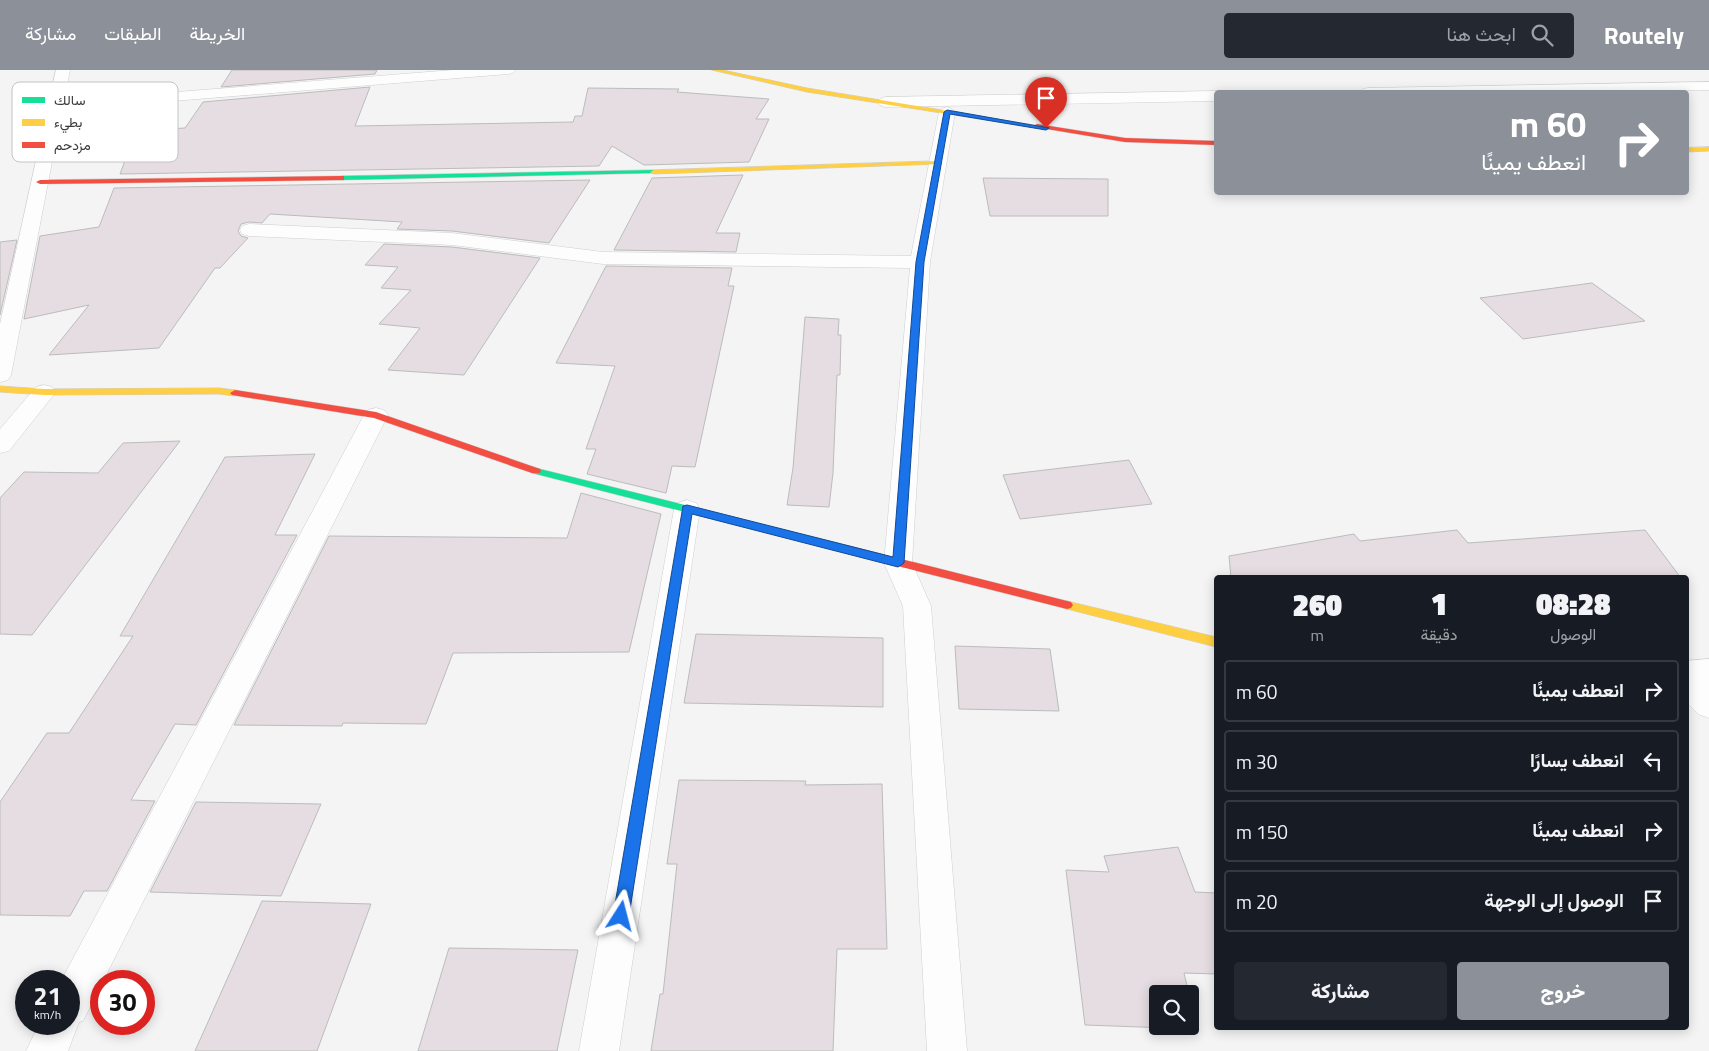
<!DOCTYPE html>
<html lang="ar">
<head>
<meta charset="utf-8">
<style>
  body { margin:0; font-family:"Titillium Web",Vazirmatn,sans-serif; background:#242831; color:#f1f3f6; direction:rtl; height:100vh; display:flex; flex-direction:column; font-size:19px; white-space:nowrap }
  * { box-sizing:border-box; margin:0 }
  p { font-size:16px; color:#9ea1a6 }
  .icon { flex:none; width:28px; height:28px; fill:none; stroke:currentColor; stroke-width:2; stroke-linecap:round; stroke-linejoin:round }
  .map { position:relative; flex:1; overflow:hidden; direction:ltr }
  .details { position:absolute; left:1214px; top:505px; width:475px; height:455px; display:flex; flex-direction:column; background:#171b24; border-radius:5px; box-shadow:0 2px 12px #0003; direction:rtl }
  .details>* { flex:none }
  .banner { position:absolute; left:1214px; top:20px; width:475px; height:105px; border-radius:5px; box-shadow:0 2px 12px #0003; direction:rtl; background:#8c9099; color:#fff; overflow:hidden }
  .controls { position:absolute; left:1149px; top:915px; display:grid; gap:10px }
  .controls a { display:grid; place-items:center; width:50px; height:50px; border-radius:5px; background:#171b24; box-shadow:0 2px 12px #0003; font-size:25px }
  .speed { position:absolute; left:15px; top:900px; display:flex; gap:10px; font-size:25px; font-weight:700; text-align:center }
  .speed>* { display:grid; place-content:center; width:65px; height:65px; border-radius:50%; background:#171b24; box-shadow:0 2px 12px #0003; line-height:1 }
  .speed small { font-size:12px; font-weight:400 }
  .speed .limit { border:8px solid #d22; background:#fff; color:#111 }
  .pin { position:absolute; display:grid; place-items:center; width:42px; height:42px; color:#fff; margin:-51px -21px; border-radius:50% 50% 50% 0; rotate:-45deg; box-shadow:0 0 5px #0007 }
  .pin .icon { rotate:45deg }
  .me { position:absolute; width:55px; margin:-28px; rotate:9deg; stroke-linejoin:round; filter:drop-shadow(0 0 4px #0008) }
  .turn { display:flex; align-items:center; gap:18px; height:105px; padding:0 20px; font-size:22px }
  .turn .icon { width:65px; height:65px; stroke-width:2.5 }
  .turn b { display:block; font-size:35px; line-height:42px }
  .eta { display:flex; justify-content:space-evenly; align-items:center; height:85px; text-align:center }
  .eta b { font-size:30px; font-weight:800; line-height:35px }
  .button { display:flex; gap:10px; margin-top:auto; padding:10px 20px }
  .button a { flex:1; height:58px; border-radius:5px; background:#8c9099; color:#fff; font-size:20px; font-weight:800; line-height:58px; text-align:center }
  .button a+a { background:#242831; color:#f1f3f6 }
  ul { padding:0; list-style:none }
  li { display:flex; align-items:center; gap:15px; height:62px; margin:0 10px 8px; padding:0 10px; border:2px solid #363941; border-radius:5px }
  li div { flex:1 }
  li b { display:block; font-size:19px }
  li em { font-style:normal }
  header { display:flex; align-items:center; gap:30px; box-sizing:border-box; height:70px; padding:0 25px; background:#8c9099; color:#fff }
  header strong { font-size:24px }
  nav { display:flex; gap:28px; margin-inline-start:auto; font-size:18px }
  .search { width:350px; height:45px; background:#242831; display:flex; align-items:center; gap:12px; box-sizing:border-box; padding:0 18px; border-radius:5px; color:#9ea1a6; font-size:19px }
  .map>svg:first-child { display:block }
  .building { fill:#e5dde1; stroke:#bcbcbc }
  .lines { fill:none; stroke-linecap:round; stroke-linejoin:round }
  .street-casing { stroke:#cfcfcf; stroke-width:1 }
  .fast-casing { stroke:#cfcfcf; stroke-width:1 }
  .slow-casing { stroke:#cfcfcf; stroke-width:1 }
  .jam-casing { stroke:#cfcfcf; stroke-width:1 }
  .street { fill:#fdfdfd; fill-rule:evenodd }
  .fast { fill:#16e098; fill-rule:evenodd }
  .slow { fill:#ffcf43; fill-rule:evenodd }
  .jam { fill:#f24e42; fill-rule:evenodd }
  .route { fill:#1a73e8; stroke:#114b97 }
  .key { fill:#fff; stroke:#c4c4c4; stroke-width:1 }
  .key-label { font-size:14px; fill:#3b3b3c }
</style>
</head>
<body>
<header>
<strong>Routely</strong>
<div class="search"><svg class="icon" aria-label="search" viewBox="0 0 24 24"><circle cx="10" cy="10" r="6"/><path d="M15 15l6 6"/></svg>ابحث هنا</div>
<nav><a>الخريطة</a><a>الطبقات</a><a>مشاركة</a></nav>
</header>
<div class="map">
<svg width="1709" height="981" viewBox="0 0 1709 981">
  <rect width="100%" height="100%" fill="#f4f4f4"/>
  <g class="building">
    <polygon points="232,0 377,0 375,4 221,17"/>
    <polygon points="370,17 355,56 573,52 575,46 582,46 588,18 679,19 677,22 769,29 756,49 769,49 749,92 644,95 612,76 599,96 120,104 136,61 185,58 203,32"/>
    <polygon points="743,105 716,163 740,163 736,182 614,180 652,108"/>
    <polygon points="983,108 1108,109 1108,146 990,146"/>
    <polygon points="590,110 549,173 452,161 397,159 402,152 270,144 262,153 249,152 241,154 238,161 241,166 248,168 220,198 215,198 159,278 49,285 89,235 24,249 40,166 99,157 114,118"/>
    <polygon points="17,170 0,245 0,172"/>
    <polygon points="384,174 452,177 540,188 464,305 388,300 420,258 379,254 411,220 381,218 398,197 365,195"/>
    <polygon points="606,196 732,198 728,216 734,216 695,397 672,396 666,423 587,404 596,379 586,379 615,296 556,293"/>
    <polygon points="1592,213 1645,251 1523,269 1480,228"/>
    <polygon points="805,247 839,249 838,265 841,265 840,305 837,305 833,403 829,437 787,435 793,398"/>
    <polygon points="180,371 32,565 0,564 0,428 24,402 98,403 123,373"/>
    <polygon points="315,384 275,465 297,465 196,655 175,654 131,730 155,731 107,821 84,821 70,846 0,845 0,732 47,663 69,663 133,566 120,566 225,387"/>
    <polygon points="1129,390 1152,434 1020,449 1003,405"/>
    <polygon points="581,423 661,444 629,582 453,583 426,654 343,653 342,656 234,655 329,466 567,468"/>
    <polygon points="1457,460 1468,473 1645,460 1681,508 1231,508 1229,486 1354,464 1360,471"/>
    <polygon points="696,564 883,568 883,637 684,633"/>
    <polygon points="955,576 1050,579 1059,641 959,639"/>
    <polygon points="679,710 806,711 805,715 882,714 887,879 837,879 833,981 651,981 660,924 663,924 677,794 667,794"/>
    <polygon points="196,732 321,734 281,826 150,822"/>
    <polygon points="1178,777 1195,822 1216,823 1216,904 1184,903 1189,924 1158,924 1158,956 1190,956 1190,931 1195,959 1085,955 1066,800 1109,802 1104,786"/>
    <polygon points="262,831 371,834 317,981 195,981"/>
    <polygon points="449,878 578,880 557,981 418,981"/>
  </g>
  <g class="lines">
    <g class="street-casing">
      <g id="street">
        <polygon points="56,0 70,0 64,31 453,0 515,0 513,3 508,4 62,40 11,305 8,310 0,312 0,254"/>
        <polygon points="1709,12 1709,20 1593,22 1361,22 1363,19 1368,18"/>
        <polygon points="1216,21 1220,22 1216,22 1216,31 885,37 880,35 877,32 880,29 885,27"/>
        <polygon points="947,37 952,39 955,42 930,192 912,493 931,536 967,981 927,981 903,536 884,493 910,198 603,194 452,175 249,166 242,164 240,160 242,156 249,154 452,163 603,182 911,186 939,42 942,39"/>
        <polygon points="44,315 52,317 56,322 9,381 0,383 0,359 36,317"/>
        <polygon points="376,338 384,340 388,345 83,951 79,952 68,981 26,981 39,954 69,954 69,911 61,911 364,345 368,340"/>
        <polygon points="687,430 696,433 700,439 619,981 579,981 674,439 678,433"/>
        <polygon points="1709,589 1709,648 1698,644 1686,632 1686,591"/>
      </g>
    </g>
    <g class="fast-casing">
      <g id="fast">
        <polygon points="654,100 658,102 656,103 341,110 337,108 341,106"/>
        <polygon points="536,398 846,475 852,479 846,483 532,403 531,401 532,399"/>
      </g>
    </g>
    <g class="slow-casing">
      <g id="slow">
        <polygon points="712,0 723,0 807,18 1040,56 1037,58 807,22"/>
        <polygon points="1709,77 1709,81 1686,82 1686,78"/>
        <polygon points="938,91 941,93 940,94 654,104 650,102 654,100"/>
        <polygon points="0,316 44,319 219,318 235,320 240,323 235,326 219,324 44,325 0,322"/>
        <polygon points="1067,531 1216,567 1216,577 1063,538 1061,535 1063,532"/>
      </g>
    </g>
    <g class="jam-casing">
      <g id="jam">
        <polygon points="1037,54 1125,68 1216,71 1216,75 1125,72 1035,57 1034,56"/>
        <polygon points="341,106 344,106 344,110 40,114 36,112 40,110"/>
        <polygon points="235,320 376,342 540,399 541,401 540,403 532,403 374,348 232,325 230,323"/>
        <polygon points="846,475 1067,531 1071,532 1073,535 1071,538 1067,539 842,482 840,479"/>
      </g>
    </g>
    <use href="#street" class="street"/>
    <use href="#fast" class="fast"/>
    <use href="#slow" class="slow"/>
    <use href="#jam" class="jam"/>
  </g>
  <polygon class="route" points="947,40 1049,58 1046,60 950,44 924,192 904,493 898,497 692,444 629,846 626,851 621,853 615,851 613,846 683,436 687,435 893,487 916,192 944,42"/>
  <rect x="12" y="12" width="166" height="80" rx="8" class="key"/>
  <rect x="22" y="27" width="23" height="6" fill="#16e098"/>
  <rect x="22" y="49" width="23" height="7" fill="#ffcf43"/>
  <rect x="22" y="72" width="23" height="6" fill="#f24e42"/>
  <g class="key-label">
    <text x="54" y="35">سالك</text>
    <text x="54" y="57">بطيء</text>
    <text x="54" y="80">مزدحم</text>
  </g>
</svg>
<div class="controls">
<a><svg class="icon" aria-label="search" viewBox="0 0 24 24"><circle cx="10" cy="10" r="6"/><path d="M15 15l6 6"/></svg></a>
</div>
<div class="speed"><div>21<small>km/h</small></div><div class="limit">30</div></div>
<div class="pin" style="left:1046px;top:58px;background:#d93025"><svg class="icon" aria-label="arrive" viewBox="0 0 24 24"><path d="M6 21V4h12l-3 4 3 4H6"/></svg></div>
<svg class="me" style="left:621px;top:846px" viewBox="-20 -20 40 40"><path d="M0-17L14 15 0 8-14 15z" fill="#1a73e8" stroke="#fff" stroke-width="4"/></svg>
<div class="banner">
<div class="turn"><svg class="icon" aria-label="right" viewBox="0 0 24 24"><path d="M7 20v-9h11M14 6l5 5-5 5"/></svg><div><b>60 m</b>انعطف يمينًا</div></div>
</div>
<section class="details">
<div class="eta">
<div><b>08:28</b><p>الوصول</p></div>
<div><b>1</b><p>دقيقة</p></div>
<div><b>260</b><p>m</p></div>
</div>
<ul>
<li><svg class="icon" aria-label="right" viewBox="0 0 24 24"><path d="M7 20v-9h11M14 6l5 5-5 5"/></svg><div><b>انعطف يمينًا</b></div><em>60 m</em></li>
<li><svg class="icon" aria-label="left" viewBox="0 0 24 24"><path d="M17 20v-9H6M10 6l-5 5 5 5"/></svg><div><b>انعطف يسارًا</b></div><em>30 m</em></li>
<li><svg class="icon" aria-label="right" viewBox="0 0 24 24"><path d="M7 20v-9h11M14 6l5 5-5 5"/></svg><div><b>انعطف يمينًا</b></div><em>150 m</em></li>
<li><svg class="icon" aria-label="arrive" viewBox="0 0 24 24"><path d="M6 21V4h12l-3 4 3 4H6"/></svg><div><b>الوصول إلى الوجهة</b></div><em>20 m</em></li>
</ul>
<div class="button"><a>خروج</a><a>مشاركة</a></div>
</section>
</div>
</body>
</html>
